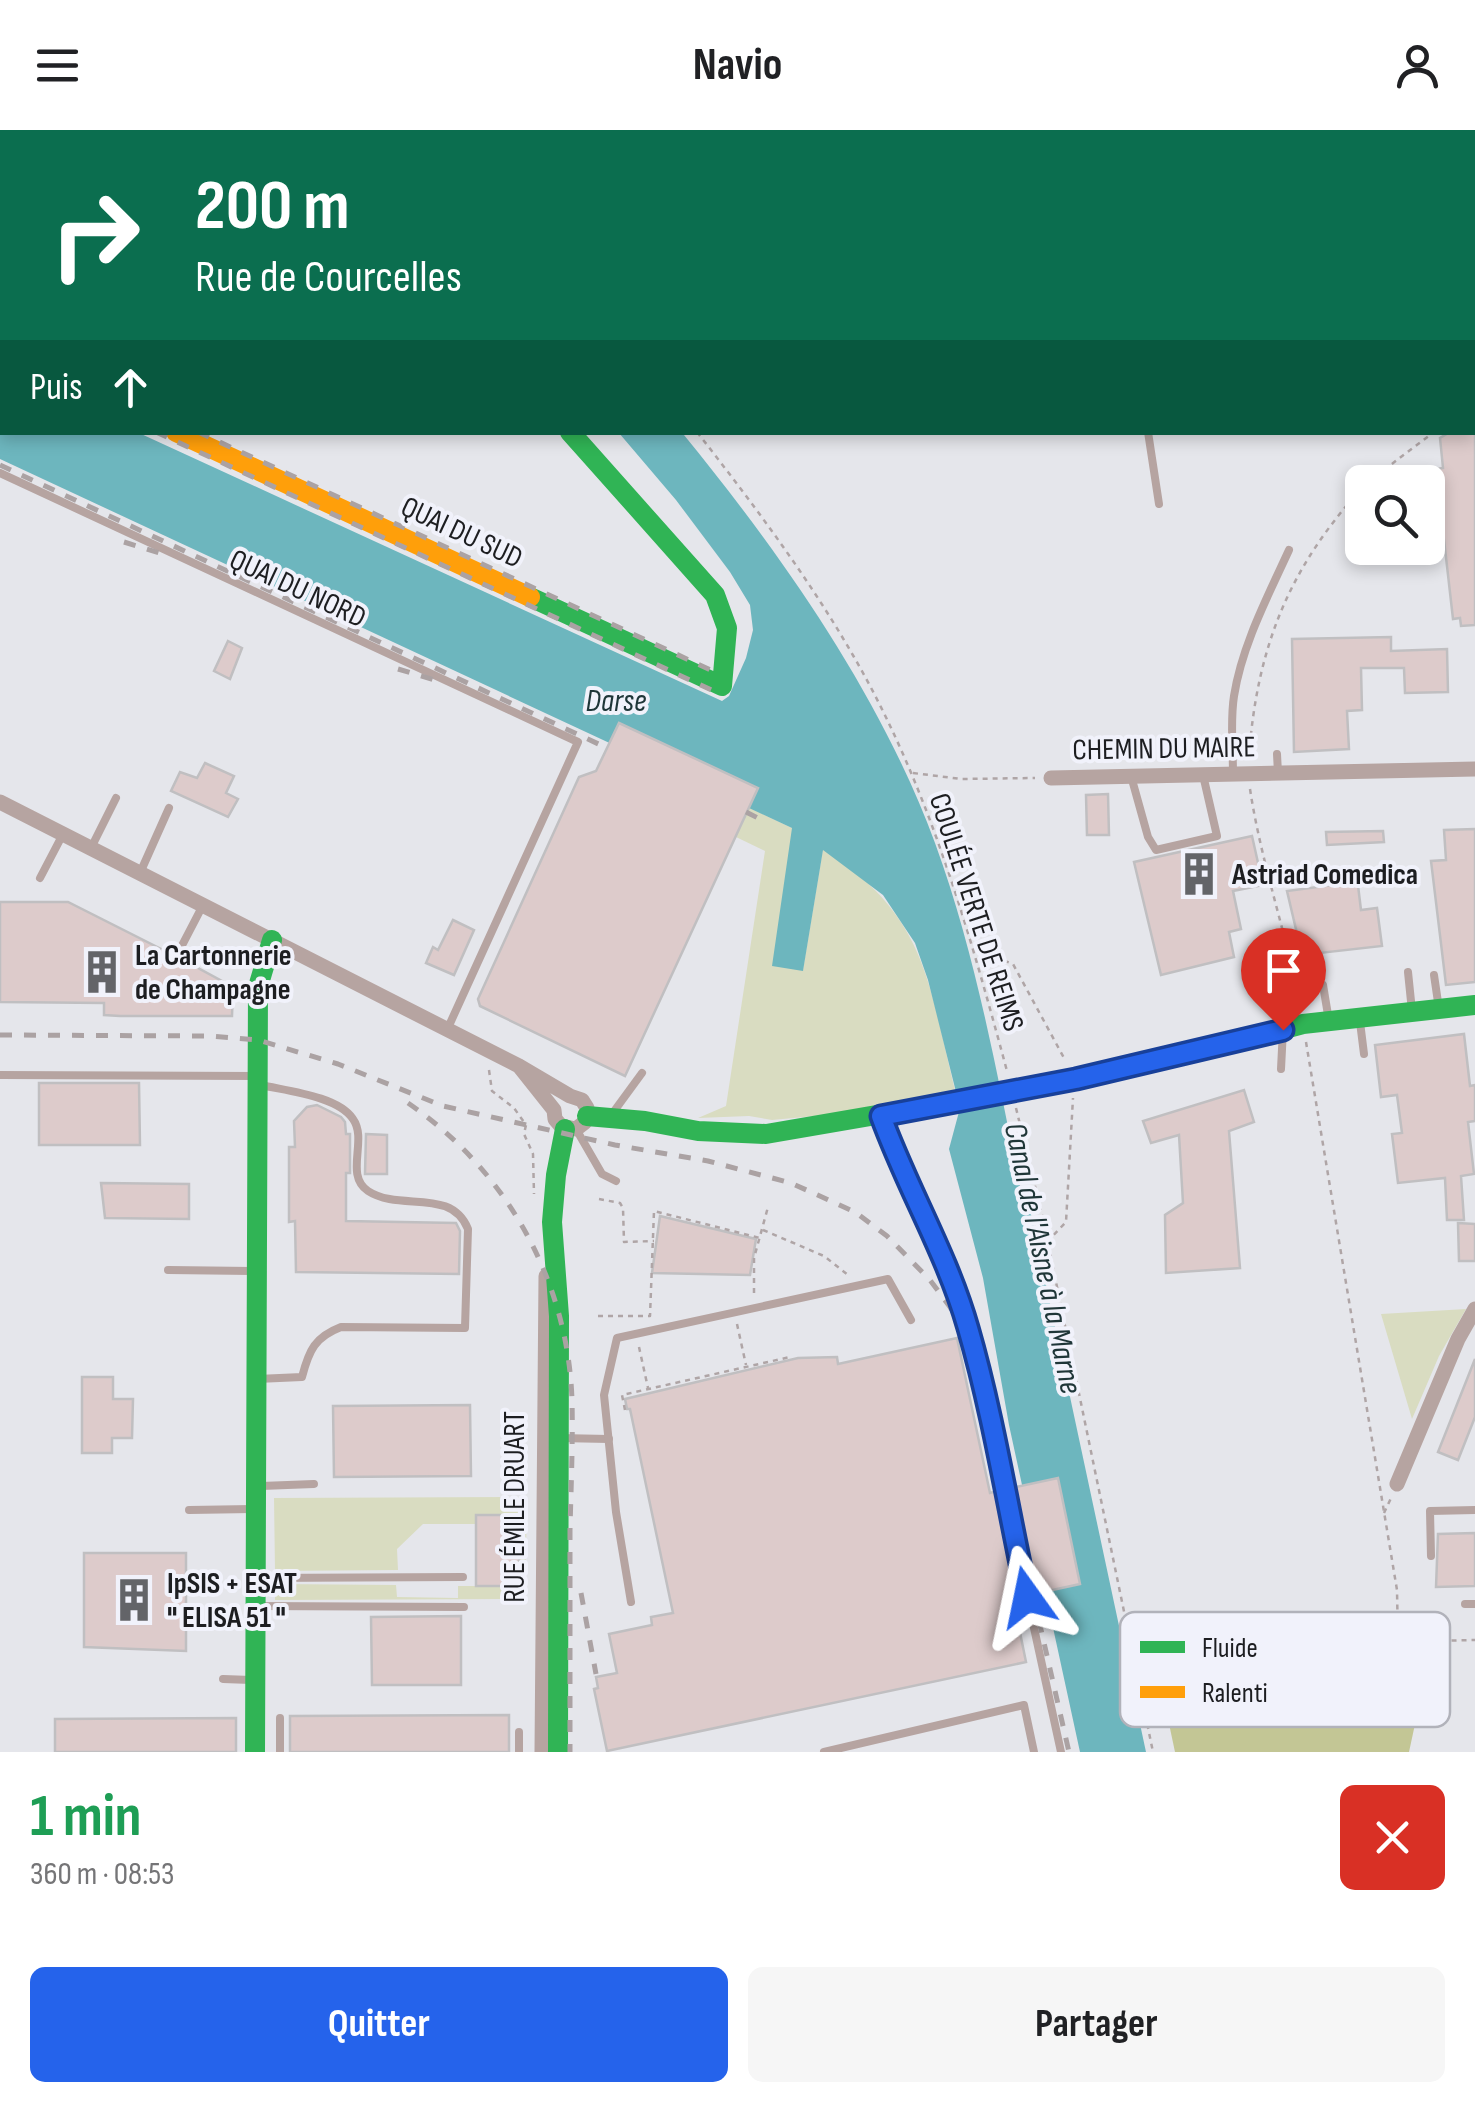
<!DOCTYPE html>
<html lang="fr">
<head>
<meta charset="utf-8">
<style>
  body { margin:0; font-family:"Sofia Sans Condensed",sans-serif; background:#f6f6f6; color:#202124; height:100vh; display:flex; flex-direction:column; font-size:38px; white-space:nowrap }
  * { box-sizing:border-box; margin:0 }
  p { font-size:32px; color:#757577 }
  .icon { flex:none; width:55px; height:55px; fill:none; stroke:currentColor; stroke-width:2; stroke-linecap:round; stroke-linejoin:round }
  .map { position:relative; height:1622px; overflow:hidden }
  .drawer { display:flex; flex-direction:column; background:#fff; flex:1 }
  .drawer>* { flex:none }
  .banner { position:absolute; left:0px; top:0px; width:1475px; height:305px; box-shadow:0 5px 15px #0003; background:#0b6e4f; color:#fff; overflow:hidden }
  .buttons { position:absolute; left:1345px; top:335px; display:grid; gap:20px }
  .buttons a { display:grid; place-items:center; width:100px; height:100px; border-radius:15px; background:#fff; box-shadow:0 5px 15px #0003; font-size:50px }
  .pin { position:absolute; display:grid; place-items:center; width:85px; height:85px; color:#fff; margin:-102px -42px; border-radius:50% 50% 50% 0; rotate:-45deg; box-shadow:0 0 10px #0007 }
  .pin .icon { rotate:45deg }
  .me { position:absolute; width:110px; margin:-55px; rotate:348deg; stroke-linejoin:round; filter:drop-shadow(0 0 8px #0008) }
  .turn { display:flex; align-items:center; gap:35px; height:210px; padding:0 30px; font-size:45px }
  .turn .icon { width:130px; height:130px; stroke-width:2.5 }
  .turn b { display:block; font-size:70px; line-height:85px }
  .then { display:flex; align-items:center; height:95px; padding:0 30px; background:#0003; gap:20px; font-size:38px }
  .round { display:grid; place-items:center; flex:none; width:105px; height:105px; border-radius:15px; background:#f6f6f6 }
  .head { display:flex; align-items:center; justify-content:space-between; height:170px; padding:0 30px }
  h1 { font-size:60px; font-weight:700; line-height:75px; color:#1e9e55 }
  .action { display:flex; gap:20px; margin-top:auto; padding:20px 30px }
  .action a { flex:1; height:115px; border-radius:15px; background:#2563eb; color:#fff; font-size:40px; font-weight:700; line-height:115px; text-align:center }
  .action a+a { background:#f6f6f6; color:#202124 }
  header { display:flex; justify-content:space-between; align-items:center; height:130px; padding:0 30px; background:#fff; font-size:45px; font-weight:700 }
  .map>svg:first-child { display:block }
  .green { fill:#d9dcc1 }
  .forest { fill:#c3c695 }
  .water { fill:#6db6be }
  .building { fill:#ddcbcb; stroke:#c0bfc1; stroke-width:2.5 }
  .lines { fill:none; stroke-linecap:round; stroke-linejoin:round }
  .path { stroke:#afa5a6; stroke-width:2.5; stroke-dasharray:5 5; stroke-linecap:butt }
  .lane { stroke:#b6a4a1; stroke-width:8 }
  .street { stroke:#b6a4a1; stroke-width:15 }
  .fast { stroke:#30b455; stroke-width:20 }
  .slow { stroke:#ff9f0a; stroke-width:20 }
  .rail { stroke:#aba2a3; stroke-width:5; stroke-dasharray:12 12; stroke-linecap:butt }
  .fast-bridge { stroke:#30b455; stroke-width:20 }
  .route-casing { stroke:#184099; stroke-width:25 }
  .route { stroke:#2563eb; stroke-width:18 }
  .labels { text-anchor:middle; stroke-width:8; stroke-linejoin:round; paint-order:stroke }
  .street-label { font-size:30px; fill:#1d1e21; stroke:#f1f2fb }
  .poi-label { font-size:30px; font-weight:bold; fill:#1d1e21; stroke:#f1f2fb; text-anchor:start }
  .water-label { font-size:32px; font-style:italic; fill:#1f3638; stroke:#f1f2fb }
  .key { fill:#f1f2fb; stroke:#b1b2ba; stroke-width:2.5 }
  .key-label { font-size:28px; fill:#1d1e21 }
</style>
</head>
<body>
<header><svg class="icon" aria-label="menu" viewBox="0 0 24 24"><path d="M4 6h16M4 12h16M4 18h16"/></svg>Navio<svg class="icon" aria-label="person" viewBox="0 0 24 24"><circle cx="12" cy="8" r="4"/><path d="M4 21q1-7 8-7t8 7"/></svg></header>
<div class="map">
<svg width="1475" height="1622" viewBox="0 0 1475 1622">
  <rect width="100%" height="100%" fill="#e5e6eb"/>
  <g class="green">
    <path d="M748 677 792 698 803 840 823 719C928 786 928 853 956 964L879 980 772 990 749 986 698 988 726 976 765 721 736 707Z"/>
    <polygon points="1466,1179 1439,1226 1412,1289 1381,1184"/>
    <polygon points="527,1367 525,1469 275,1470 275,1454 396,1455 397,1467 458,1468 458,1456 518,1456 519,1386 476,1385 476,1394 423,1394 397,1419 398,1440 275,1441 274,1368"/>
  </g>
  <polygon class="forest" points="1328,1537 1426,1543 1409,1622 1175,1622 1164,1570"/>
  <path class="water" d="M0 238 2 302 139 303 722 571 729 566 746 528 753 500 750 475 730 442 676 370 619 303 682 302 684 305C782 425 881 566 935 713 976 825 997 944 1021 1061H1026L1146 1622H1080L1009 1295 983 1148 949 1019 960 978 928 850 915 813 883 765 823 720 803 841 772 836 792 698 0 329Z"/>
  <g class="building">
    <polygon points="1450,302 1475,302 1475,495 1461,496 1460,488 1453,489 1436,339 1443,338 1440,308"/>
    <polygon points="1391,507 1391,521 1447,519 1448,562 1405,563 1404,538 1361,538 1362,580 1347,581 1349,619 1294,622 1292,509"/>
    <polygon points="228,511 242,518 230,549 214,541"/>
    <polygon points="619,593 758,658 625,946 480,876 478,869 579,647 596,641"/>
    <polygon points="205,633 234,646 226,663 238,669 228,687 171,661 180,642 197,648"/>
    <polygon points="1108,664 1109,705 1087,705 1086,665"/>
    <polygon points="1475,699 1475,852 1446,855 1431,731 1446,730 1444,700"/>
    <polygon points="1383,701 1384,712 1327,715 1326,702"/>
    <polygon points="1252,706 1263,755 1233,761 1241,799 1229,802 1234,827 1161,845 1134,732"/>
    <polygon points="1356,739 1361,780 1377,778 1382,816 1302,825 1287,761 1333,755 1332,742"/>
    <polygon points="0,772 68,772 169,823 169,830 173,834 183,830 233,857 232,886 120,886 104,885 104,873 0,872"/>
    <polygon points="453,790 474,800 454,845 426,833 433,817 438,820"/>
    <polygon points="1464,904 1470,956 1475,955 1475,991 1468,992 1474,1044 1461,1046 1464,1090 1447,1090 1445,1048 1398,1053 1392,1004 1402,1003 1397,965 1381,967 1375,915"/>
    <polygon points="39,953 139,953 140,1015 39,1015"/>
    <polygon points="1244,960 1254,992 1229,1001 1240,1138 1166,1143 1165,1085 1183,1073 1179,1005 1151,1013 1143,991"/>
    <polygon points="317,975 341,987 345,992 346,1004 350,1004 350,1043 346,1043 346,1091 456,1093 460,1101 459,1144 296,1142 295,1091 289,1092 289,1017 295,1017 294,991 307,977"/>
    <polygon points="366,1004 387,1005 387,1044 365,1044"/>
    <polygon points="101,1053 189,1054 189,1089 105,1088"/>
    <polygon points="660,1086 756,1109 750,1145 652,1143"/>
    <polygon points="1458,1093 1475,1094 1475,1131 1459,1131"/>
    <polygon points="957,1208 990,1363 997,1361 1020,1467 1013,1468 1026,1532 607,1621 594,1559 598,1558 596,1547 617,1543 609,1504 652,1495 651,1487 673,1483 630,1279 627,1279 625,1269 798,1228 837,1227 838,1234"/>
    <polygon points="1475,1229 1475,1287 1458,1330 1438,1322"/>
    <polygon points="82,1247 113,1247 113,1269 133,1269 132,1308 112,1308 112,1323 82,1323"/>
    <polygon points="470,1275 471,1346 334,1347 333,1276"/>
    <polygon points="1058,1348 1080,1454 1034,1464 1011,1358"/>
    <rect x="476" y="1385" width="43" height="71"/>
    <polygon points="1475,1403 1475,1456 1436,1457 1438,1404"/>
    <polygon points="84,1423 186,1423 186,1521 84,1517"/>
    <polygon points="461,1486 461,1555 372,1555 371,1487"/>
    <polygon points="509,1585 509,1622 290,1622 290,1586"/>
    <polygon points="236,1588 236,1622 55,1622 55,1589"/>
  </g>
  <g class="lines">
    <g class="path">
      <polyline points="347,0 351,2"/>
      <polyline points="1472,279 1475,277"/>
      <path d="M697 302C754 375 808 447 854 527 928 655 969 800 1007 941"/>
      <polyline points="1368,352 1434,302"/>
      <path d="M1249 626C1257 517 1289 438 1362 358"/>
      <polyline points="913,643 961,649 1035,648"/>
      <path d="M1250 659C1261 732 1286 802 1300 875"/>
      <polyline points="976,820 1013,834 1064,928"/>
      <polyline points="1306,912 1397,1460 1398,1512"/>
      <polyline points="489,940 492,961 514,978 526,995 524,1004 533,1024 534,1064"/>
      <polyline points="1016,978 1043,1089 1153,1622"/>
      <polyline points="599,1069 620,1073 623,1078 624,1112 654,1111"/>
      <polyline points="763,1100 824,1126 848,1145"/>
      <polyline points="1047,1112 1066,1092 1073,968"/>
      <polyline points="754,1163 754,1128 768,1077"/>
      <polyline points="598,1186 650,1186 654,1081 760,1108"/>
      <polyline points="737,1194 746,1235"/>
      <polyline points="639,1217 648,1258"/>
      <polyline points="625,1280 622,1265 790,1227"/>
      <polyline points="1384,1383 1391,1368"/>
      <polyline points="1138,1551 1333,1505 1362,1513 1475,1510"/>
    </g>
    <g class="lane">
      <polyline points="1307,0 1307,2"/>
      <polyline points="1331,0 1332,2"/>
      <polyline points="1474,0 1475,6"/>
      <polyline points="1027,2 1028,0"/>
      <polyline points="1472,44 1475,43"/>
      <polyline points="1472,172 1475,172"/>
      <polyline points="1148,302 1159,374"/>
      <polyline points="0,343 578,612 447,900"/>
      <polyline points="1277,624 1278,643"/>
      <path d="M1233 644C1233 619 1230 591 1234 566 1242 515 1268 466 1289 420"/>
      <polyline points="1131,646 1148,707 1156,720 1217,706 1203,645"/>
      <polyline points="91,718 116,668"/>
      <polyline points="140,743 169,678"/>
      <polyline points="40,748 63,704"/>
      <polyline points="176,827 203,775"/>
      <polyline points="1408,842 1412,881"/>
      <polyline points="1268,843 1283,899 1281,939"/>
      <polyline points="1434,845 1439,879"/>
      <polyline points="1323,855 1329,891"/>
      <polyline points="1360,892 1364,924"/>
      <polyline points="0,945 258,946"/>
      <polyline points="612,984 642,943"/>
      <polyline points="881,987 893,1020 929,1092 969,1199 1061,1622"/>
      <polyline points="576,999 602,1044 616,1051"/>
      <polyline points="168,1140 252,1141"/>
      <path d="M257 1249 302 1247C309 1220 315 1207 341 1197L465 1198 468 1099C451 1057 400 1082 368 1061 344 1045 368 1010 353 989 338 966 287 961 261 955"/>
      <polyline points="558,1308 609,1309"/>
      <polyline points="261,1356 314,1354"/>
      <polyline points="189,1380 252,1379"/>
      <polyline points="1431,1426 1430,1381 1475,1380"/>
      <polyline points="256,1448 463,1447"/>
      <polyline points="631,1472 616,1382 604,1265 617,1208 888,1149 911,1190"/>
      <polyline points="1465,1474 1475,1474"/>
      <polyline points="256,1476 464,1477"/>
      <polyline points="223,1549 251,1550"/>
      <polyline points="280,1588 280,1622"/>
      <polyline points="519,1602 519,1622"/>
      <polyline points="824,1622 1024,1575 1034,1622"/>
    </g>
    <g class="street">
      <polyline points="191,0 194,2"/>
      <polyline points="0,221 2,222"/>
      <polyline points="1051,648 1475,639"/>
      <polyline points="0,672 519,936 570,966 582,970 587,978 585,992 576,999 561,996 555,989 554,980 519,936"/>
      <polyline points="1397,1354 1458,1209 1475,1179"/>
      <polyline points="542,1622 546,1146"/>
    </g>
    <g class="fast">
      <polyline points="530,467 722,556 727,498 715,465 570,302"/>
      <polyline points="1031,957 1215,918 1303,894 1475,875"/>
      <polyline points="587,986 645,991 698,1001 766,1004 981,967"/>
      <polyline points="255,1622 258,857 272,810"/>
      <polyline points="558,1622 559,1186 552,1092 556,1045 565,999"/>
    </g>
    <polyline class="slow" points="176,302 530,467"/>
    <g class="rail">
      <polyline points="0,211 2,212"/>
      <polyline points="0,230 2,231"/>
      <polyline points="156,302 720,564"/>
      <polyline points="198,302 717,543"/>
      <polyline points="0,335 607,618"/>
      <polyline points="124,412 166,425"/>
      <polyline points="398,539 441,552"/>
      <polyline points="746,682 766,692"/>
      <polyline points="0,905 209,906 258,910 338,934 443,976 615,1015 708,1031 791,1053 855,1082 887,1106 930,1150 950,1177 967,1209 999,1316 1069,1622"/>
      <path d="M408 973C506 1040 568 1150 572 1270 573 1313 571 1357 570 1400 570 1474 570 1548 570 1622"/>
      <polyline points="581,1463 596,1544"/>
    </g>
    <polyline class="fast-bridge" points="981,967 1031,957"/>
  </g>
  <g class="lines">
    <g class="route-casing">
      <path id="route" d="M1027 1467C1008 1379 993 1284 968 1198 947 1124 907 1058 881 986L1076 949 1283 900"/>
    </g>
    <use href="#route" class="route"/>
  </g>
  <defs>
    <g id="building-bare" transform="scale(3.45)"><path d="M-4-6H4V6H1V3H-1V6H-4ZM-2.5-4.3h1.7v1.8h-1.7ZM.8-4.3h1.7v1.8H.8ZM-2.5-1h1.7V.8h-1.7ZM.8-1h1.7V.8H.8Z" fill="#636468" stroke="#f1f2fb" stroke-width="2.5" paint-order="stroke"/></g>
  </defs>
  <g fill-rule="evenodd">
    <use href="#building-bare" x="1199" y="744"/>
    <use href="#building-bare" x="102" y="842"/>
    <use href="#building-bare" x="134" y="1470"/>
  </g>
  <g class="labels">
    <g class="street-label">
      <text transform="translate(462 402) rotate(25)" y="10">QUAI DU SUD</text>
      <text transform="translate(298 458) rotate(25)" y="10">QUAI DU NORD</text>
      <text transform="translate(1164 618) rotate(-1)" y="10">CHEMIN DU MAIRE</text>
      <text transform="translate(977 782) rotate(72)" y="10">COULÉE VERTE DE REIMS</text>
      <text transform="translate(514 1377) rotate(-90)" y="10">RUE ÉMILE DRUART</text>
    </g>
    <g class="poi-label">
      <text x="1232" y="754">Astriad Comedica</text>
      <text x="135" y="835">La Cartonnerie<tspan x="135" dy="34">de Champagne</tspan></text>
      <text x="167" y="1463">IpSIS + ESAT<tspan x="167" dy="34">" ELISA 51 "</tspan></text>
    </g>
    <g class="water-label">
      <text x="616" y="581">Darse</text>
      <text transform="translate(1044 1128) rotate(78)" y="11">Canal de l'Aisne à la Marne</text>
    </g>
  </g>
  <rect x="1120" y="1482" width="330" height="115" rx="15" class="key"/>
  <rect x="1140" y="1511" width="45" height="12" fill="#30b455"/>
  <rect x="1140" y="1556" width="45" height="12" fill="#ff9f0a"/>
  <g class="key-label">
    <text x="1202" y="1527">Fluide</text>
    <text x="1202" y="1572">Ralenti</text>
  </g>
</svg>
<div class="buttons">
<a><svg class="icon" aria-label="search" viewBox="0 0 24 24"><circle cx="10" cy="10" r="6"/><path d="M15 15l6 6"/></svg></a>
</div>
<div class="pin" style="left:1283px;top:900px;background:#d93025"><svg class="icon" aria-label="arrive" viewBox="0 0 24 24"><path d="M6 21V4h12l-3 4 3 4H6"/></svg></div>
<svg class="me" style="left:1027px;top:1467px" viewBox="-20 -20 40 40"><path d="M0-17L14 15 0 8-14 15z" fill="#2563eb" stroke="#fff" stroke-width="4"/></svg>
<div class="banner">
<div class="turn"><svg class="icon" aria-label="right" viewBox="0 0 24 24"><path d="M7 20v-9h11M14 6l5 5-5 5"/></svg><div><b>200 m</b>Rue de Courcelles</div></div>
<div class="then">Puis<svg class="icon" aria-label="ahead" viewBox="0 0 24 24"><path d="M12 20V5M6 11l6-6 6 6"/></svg></div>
</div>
</div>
<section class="drawer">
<div class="head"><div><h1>1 min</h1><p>360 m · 08:53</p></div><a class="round" style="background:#d93025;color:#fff"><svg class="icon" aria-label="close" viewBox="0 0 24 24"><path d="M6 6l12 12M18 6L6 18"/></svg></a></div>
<div class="action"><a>Quitter</a><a>Partager</a></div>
</section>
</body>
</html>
